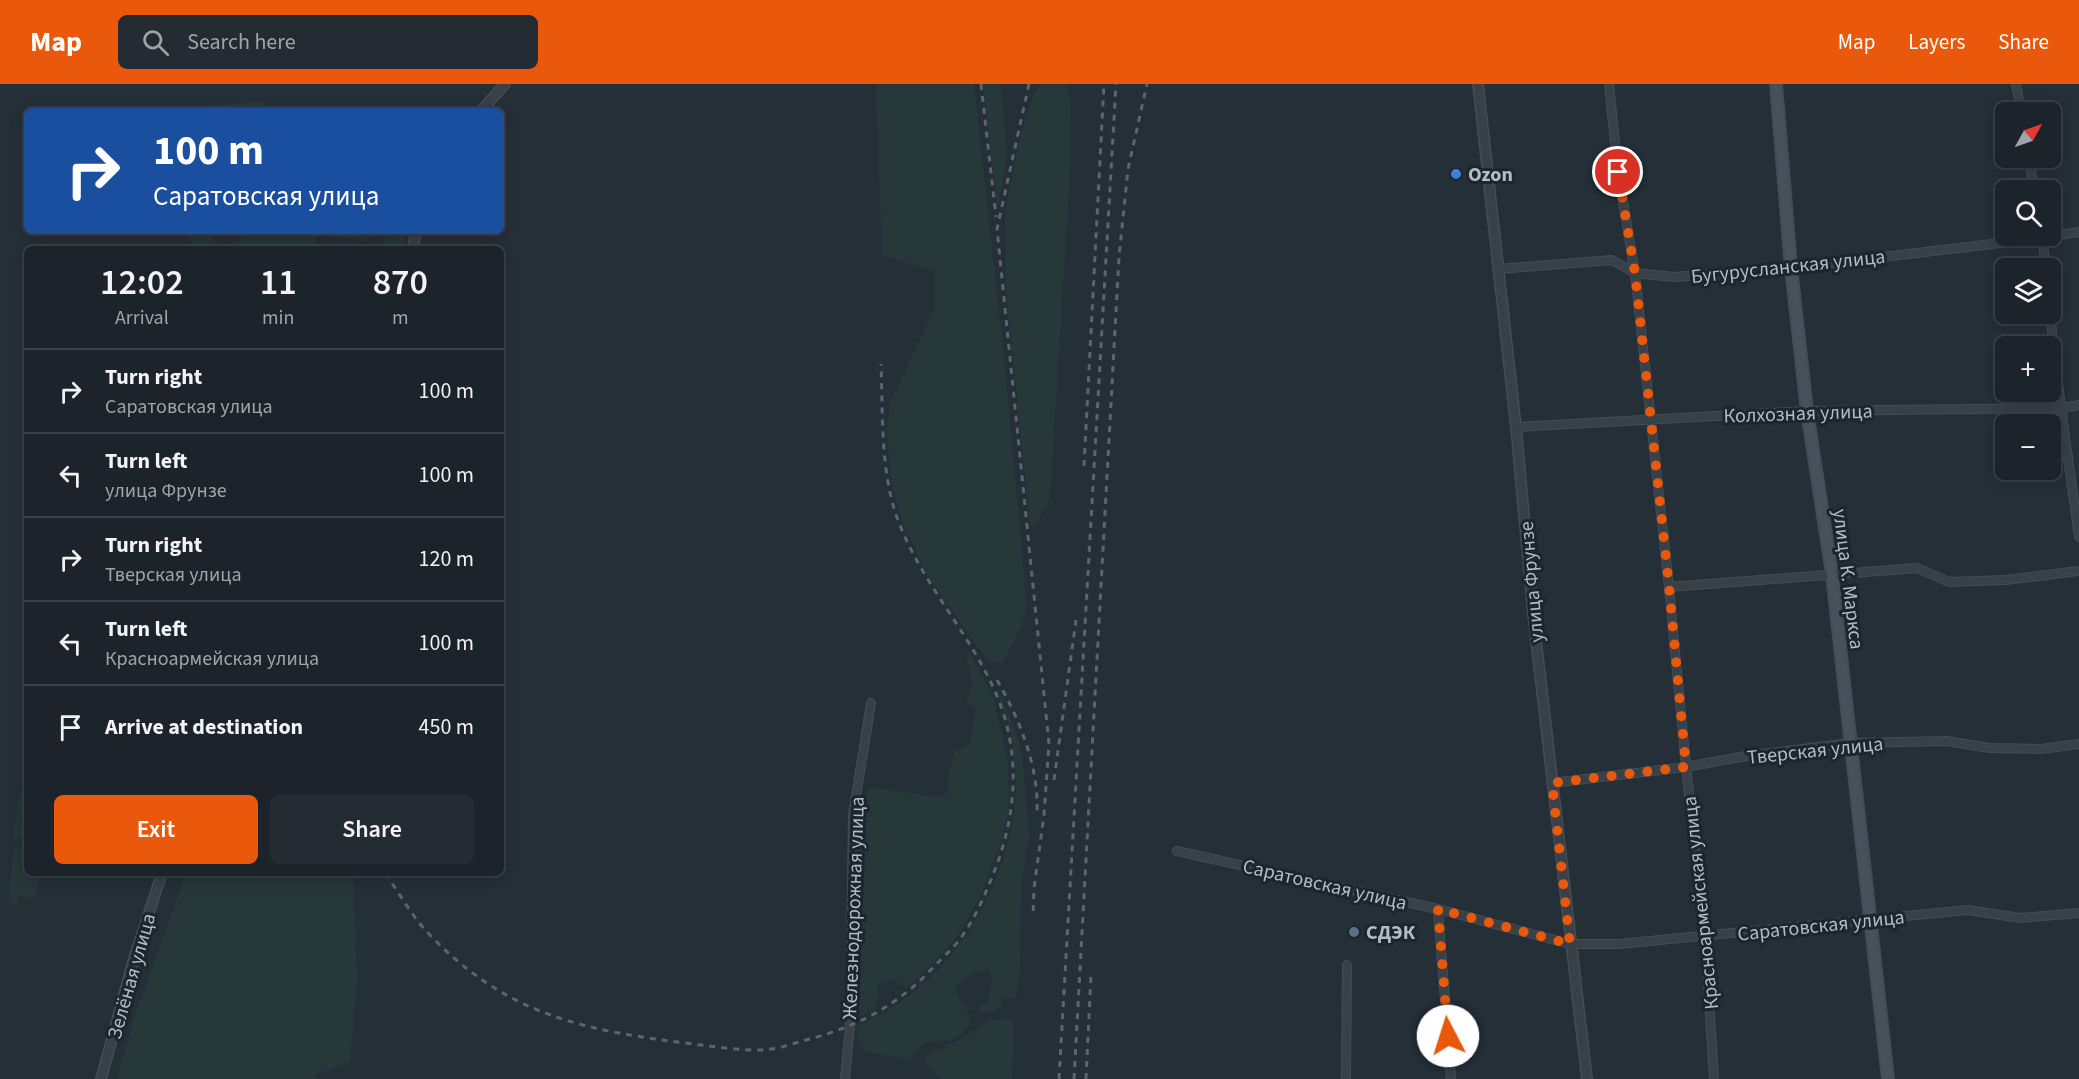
<!DOCTYPE html>
<html lang="en">
<head>
<meta charset="utf-8">
<style>
  body { margin:0; font-family:"Source Sans 3",sans-serif; background:#252b32; color:#f1f3f6; height:100vh; display:flex; flex-direction:column; font-size:22px; white-space:nowrap }
  * { box-sizing:border-box; margin:0 }
  p { font-size:20px; color:#a0a4a8 }
  .icon { flex:none; width:33px; height:33px; fill:none; stroke:currentColor; stroke-width:2; stroke-linecap:round; stroke-linejoin:round }
  .map { position:relative; flex:1; overflow:hidden }
  .sheet { position:absolute; left:24px; top:162px; width:480px; height:630px; display:flex; flex-direction:column; background:#1c232a; border-radius:9px; box-shadow:0 3px 15px #0003,0 0 0 2px #3a4047 }
  .sheet>* { flex:none }
  .top-card { position:absolute; left:24px; top:24px; width:480px; height:126px; border-radius:9px; box-shadow:0 3px 15px #0003,0 0 0 2px #3a4047; background:#1a4fa0; color:#fff; overflow:hidden }
  .needle { width:39px; rotate:50deg }
  .buttons { position:absolute; left:1995px; top:18px; display:grid; gap:12px }
  .buttons a { display:grid; place-items:center; width:66px; height:66px; border-radius:9px; background:#1c232a; box-shadow:0 3px 15px #0003,0 0 0 2px #3a4047; font-size:30px }
  .pin { position:absolute; display:grid; place-items:center; width:51px; height:51px; color:#fff; margin:-26px; border:3px solid #fff; border-radius:50%; box-shadow:0 2px 6px #0007 }
  .me { position:absolute; width:66px; margin:-33px; rotate:355deg; stroke-linejoin:round; filter:drop-shadow(0 0 4px #0008) }
  .turn { display:flex; align-items:center; gap:21px; height:126px; padding:0 30px; font-size:27px }
  .turn .icon { width:78px; height:78px; stroke-width:2.5 }
  .turn b { display:block; font-size:42px; line-height:51px }
  .eta { display:flex; justify-content:space-evenly; align-items:center; height:102px; text-align:center }
  .eta b { font-size:36px; font-weight:600; line-height:42px }
  .button { display:flex; gap:12px; margin-top:auto; padding:12px 30px }
  .button a { flex:1; height:69px; border-radius:9px; background:#ea580c; color:#fff; font-size:24px; font-weight:600; line-height:69px; text-align:center }
  .button a+a { background:#252b32; color:#f1f3f6 }
  ul { padding:0; list-style:none }
  li { display:flex; align-items:center; gap:18px; height:84px; padding:0 30px; border-top:2px solid #3a4047 }
  li div { flex:1 }
  li b { display:block; font-size:22px }
  li em { font-style:normal }
  header { display:flex; align-items:center; gap:36px; box-sizing:border-box; height:84px; padding:0 30px; background:#ea580c; color:#fff }
  header strong { font-size:28px }
  nav { display:flex; gap:33px; margin-inline-start:auto; font-size:21px }
  .search { width:420px; height:54px; background:#252b32; display:flex; align-items:center; gap:15px; box-sizing:border-box; padding:0 21px; border-radius:9px; color:#a0a4a8; font-size:22px }
  .map>svg:first-child { display:block }
  .green { fill:#273839 }
  .lines { fill:none; stroke-linecap:round; stroke-linejoin:round }
  .minor-casing { stroke:#444c54; stroke-width:10 }
  .tertiary-casing { stroke:#444c54; stroke-width:12 }
  .secondary-casing { stroke:#444c54; stroke-width:14 }
  .minor { stroke:#384048; stroke-width:8 }
  .tertiary { stroke:#384048; stroke-width:9 }
  .secondary { stroke:#47505b; stroke-width:10 }
  .rail { stroke:#5b656f; stroke-width:3; stroke-dasharray:6 6; stroke-linecap:butt }
  .route { stroke:#ea580c; stroke-width:10; stroke-dasharray:0 18 }
  .shop-dot { fill:#3f7fe0; stroke:#1d252d; stroke-width:2 }
  .service-dot { fill:#5c6f8a; stroke:#1d252d; stroke-width:2 }
  .labels { text-anchor:middle; stroke-width:6; stroke-linejoin:round; paint-order:stroke }
  .poi-label { font-size:20px; font-weight:bold; fill:#b3bbc4; stroke:#1d252d; text-anchor:start }
  .street-label { font-size:20px; fill:#b3bbc4; stroke:#1d252d }
</style>
</head>
<body>
<header>
<strong>Map</strong>
<div class="search"><svg class="icon" aria-label="search" viewBox="0 0 24 24"><circle cx="10" cy="10" r="6"/><path d="M15 15l6 6"/></svg>Search here</div>
<nav><a>Map</a><a>Layers</a><a>Share</a></nav>
</header>
<div class="map">
<svg width="2079" height="995" viewBox="0 0 2079 995">
  <rect width="100%" height="100%" fill="#252f38"/>
  <g class="green">
    <polygon points="876,0 974,0 1006,291 1027,523 1020,546 1002,580 989,576 978,564 928,492 902,437 891,397 887,348 889,321 934,226 935,188 882,171"/>
    <polygon points="983,0 1001,0 1007,70 998,127"/>
    <polygon points="1040,0 1066,0 1071,20 1070,90 1050,415 1035,442 1030,441 1006,208 1005,126 1021,50 1033,13"/>
    <polygon points="265,17 267,24 194,27 195,23"/>
    <polygon points="190,147 210,147 218,163 240,156 241,147 370,147 368,157 317,151 312,165 193,165 191,162"/>
    <polygon points="387,147 409,147 401,165 381,165"/>
    <polygon points="969,568 992,609 996,624 1008,679 1009,725 1002,754 989,790 979,815 961,847 945,867 907,904 891,895 876,902 879,912 873,927 860,932 857,911 855,832 865,779 857,769 859,733 870,703 938,713 949,708 947,699 954,668 971,659 973,635 977,624 966,619 972,600 966,570"/>
    <path d="M999 612H1002L1018 654 1023 679 1029 750 1021 804 1020 888 1016 914 1003 915 1001 922 992 928 979 929 980 921 988 919 992 893 987 885 969 892 957 900 956 909 971 933C967 955 944 959 925 958L908 976 864 967 858 955 856 942C948 906 1011 803 1016 707 1018 675 1009 642 999 612Z"/>
    <polygon points="27,703 27,756 14,754 19,709 22,704"/>
    <polygon points="14,762 27,764 27,789 41,789 35,814 19,812 16,823 9,814"/>
    <polygon points="186,789 353,789 357,897 350,977 316,991 316,995 117,995 135,931"/>
    <polygon points="1014,935 1012,995 941,995 923,975 933,968 963,954 990,936"/>
  </g>
  <g class="lines">
    <g class="minor-casing">
      <g id="minor">
        <polyline points="1609,0 1618,88 1635,189 1669,503 1686,683 1705,853 1714,995"/>
        <polyline points="2016,0 2021,28"/>
        <polyline points="2029,74 2034,106"/>
        <polyline points="2042,152 2046,184"/>
        <polyline points="1498,185 1612,176 1635,189 1674,193 1791,184 2042,154 2079,148"/>
        <polyline points="2050,230 2061,324 2079,453"/>
        <polyline points="1516,343 1807,327 2061,324 2079,321"/>
        <polyline points="1669,503 1917,484 1949,498 2006,496 2079,487"/>
        <polyline points="1552,699 1686,683 1746,672 1850,659 1946,657 1990,664 2041,665 2079,660"/>
        <polyline points="1177,767 1438,825 1570,860 1619,860 1968,826 2021,834 2079,829"/>
        <polyline points="1438,825 1451,995"/>
        <polyline points="845,995 850,942 853,731 871,619"/>
        <polyline points="1346,995 1347,881"/>
      </g>
    </g>
    <g class="tertiary-casing">
      <g id="tertiary">
        <polyline points="1478,0 1516,343 1533,530 1587,995"/>
        <polyline points="481,27 505,0"/>
        <polyline points="412,165 417,147"/>
        <polyline points="101,995 133,878 162,789"/>
      </g>
    </g>
    <g class="secondary-casing">
      <polyline id="secondary" points="1776,0 1791,184 1807,327 1832,490 1888,995"/>
    </g>
    <use href="#minor" class="minor"/>
    <use href="#tertiary" class="tertiary"/>
    <use href="#secondary" class="secondary"/>
    <g class="rail">
      <polyline points="981,0 996,133"/>
      <polyline points="1029,0 997,145 1049,660 1044,731 1034,804 1033,833"/>
      <polyline points="1084,382 1104,0"/>
      <path d="M997 596C1020 636 1039 683 1037 729"/>
      <polyline points="1054,696 1076,536"/>
      <path d="M387 789 391 798C403 815 414 835 429 850 507 932 586 947 694 960 719 963 746 968 771 965 781 964 792 960 802 957 850 945 889 927 925 892 935 881 946 871 956 860 971 842 981 820 990 798 1017 735 1023 669 994 605 967 546 923 500 899 439 880 390 883 331 881 280"/>
      <polyline points="1059,995 1116,0"/>
      <polyline points="1074,995 1119,173 1128,85 1147,0"/>
      <polyline points="1086,995 1091,891"/>
    </g>
  </g>
  <g class="lines">
    <polyline class="route" points="1448,952 1438,825 1570,860 1552,699 1686,683 1669,502 1635,189 1618,88"/>
  </g>
  <circle class="shop-dot" cx="1456" cy="90" r="6"/>
  <circle class="service-dot" cx="1354" cy="848" r="6"/>
  <g class="labels">
    <g class="poi-label">
      <text x="1468" y="97">Ozon</text>
      <text x="1366" y="855">СДЭК</text>
    </g>
    <g class="street-label">
      <text transform="translate(1788 182) rotate(-6)" y="7">Бугурусланская улица</text>
      <text transform="translate(1798 329) rotate(-2)" y="7">Колхозная улица</text>
      <text transform="translate(1849 495) rotate(83)" y="7">улица К. Маркса</text>
      <text transform="translate(1531 498) rotate(-95)" y="7">улица Фрунзе</text>
      <text transform="translate(1815 666) rotate(-6)" y="7">Тверская улица</text>
      <text transform="translate(1325 800) rotate(13)" y="7">Саратовская улица</text>
      <text transform="translate(1700 819) rotate(-96)" y="7">Красноармейская улица</text>
      <text transform="translate(853 824) rotate(-88)" y="7">Железнодорожная улица</text>
      <text transform="translate(1821 841) rotate(-6)" y="7">Саратовская улица</text>
      <text transform="translate(131 892) rotate(-74)" y="7">Зелёная улица</text>
    </g>
  </g>
</svg>
<div class="buttons">
<a><svg class="needle" viewBox="-14 -14 28 28"><path d="M0-13l5 13h-10z" fill="#e53935"/><path d="M0 13l5-13h-10z" fill="#a0a4a8"/></svg></a>
<a><svg class="icon" aria-label="search" viewBox="0 0 24 24"><circle cx="10" cy="10" r="6"/><path d="M15 15l6 6"/></svg></a>
<a><svg class="icon" aria-label="layers" viewBox="0 0 24 24"><path d="M12 4l9 5-9 5-9-5zM3 14l9 5 9-5"/></svg></a>
<a>+</a>
<a>−</a>
</div>
<div class="pin" style="left:1618px;top:88px;background:#d93025"><svg class="icon" aria-label="arrive" viewBox="0 0 24 24"><path d="M6 21V4h12l-3 4 3 4H6"/></svg></div>
<svg class="me" style="left:1448px;top:952px" viewBox="-20 -20 40 40"><circle r="19" fill="#fff"/><path d="M0-13L10 11 0 6-10 11z" fill="#ea580c"/></svg>
<div class="top-card">
<div class="turn"><svg class="icon" aria-label="right" viewBox="0 0 24 24"><path d="M7 20v-9h11M14 6l5 5-5 5"/></svg><div><b>100 m</b>Саратовская улица</div></div>
</div>
<section class="sheet">
<div class="eta">
<div><b>12:02</b><p>Arrival</p></div>
<div><b>11</b><p>min</p></div>
<div><b>870</b><p>m</p></div>
</div>
<ul>
<li><svg class="icon" aria-label="right" viewBox="0 0 24 24"><path d="M7 20v-9h11M14 6l5 5-5 5"/></svg><div><b>Turn right</b><p>Саратовская улица</p></div><em>100 m</em></li>
<li><svg class="icon" aria-label="left" viewBox="0 0 24 24"><path d="M17 20v-9H6M10 6l-5 5 5 5"/></svg><div><b>Turn left</b><p>улица Фрунзе</p></div><em>100 m</em></li>
<li><svg class="icon" aria-label="right" viewBox="0 0 24 24"><path d="M7 20v-9h11M14 6l5 5-5 5"/></svg><div><b>Turn right</b><p>Тверская улица</p></div><em>120 m</em></li>
<li><svg class="icon" aria-label="left" viewBox="0 0 24 24"><path d="M17 20v-9H6M10 6l-5 5 5 5"/></svg><div><b>Turn left</b><p>Красноармейская улица</p></div><em>100 m</em></li>
<li><svg class="icon" aria-label="arrive" viewBox="0 0 24 24"><path d="M6 21V4h12l-3 4 3 4H6"/></svg><div><b>Arrive at destination</b></div><em>450 m</em></li>
</ul>
<div class="button"><a>Exit</a><a>Share</a></div>
</section>
</div>
</body>
</html>
